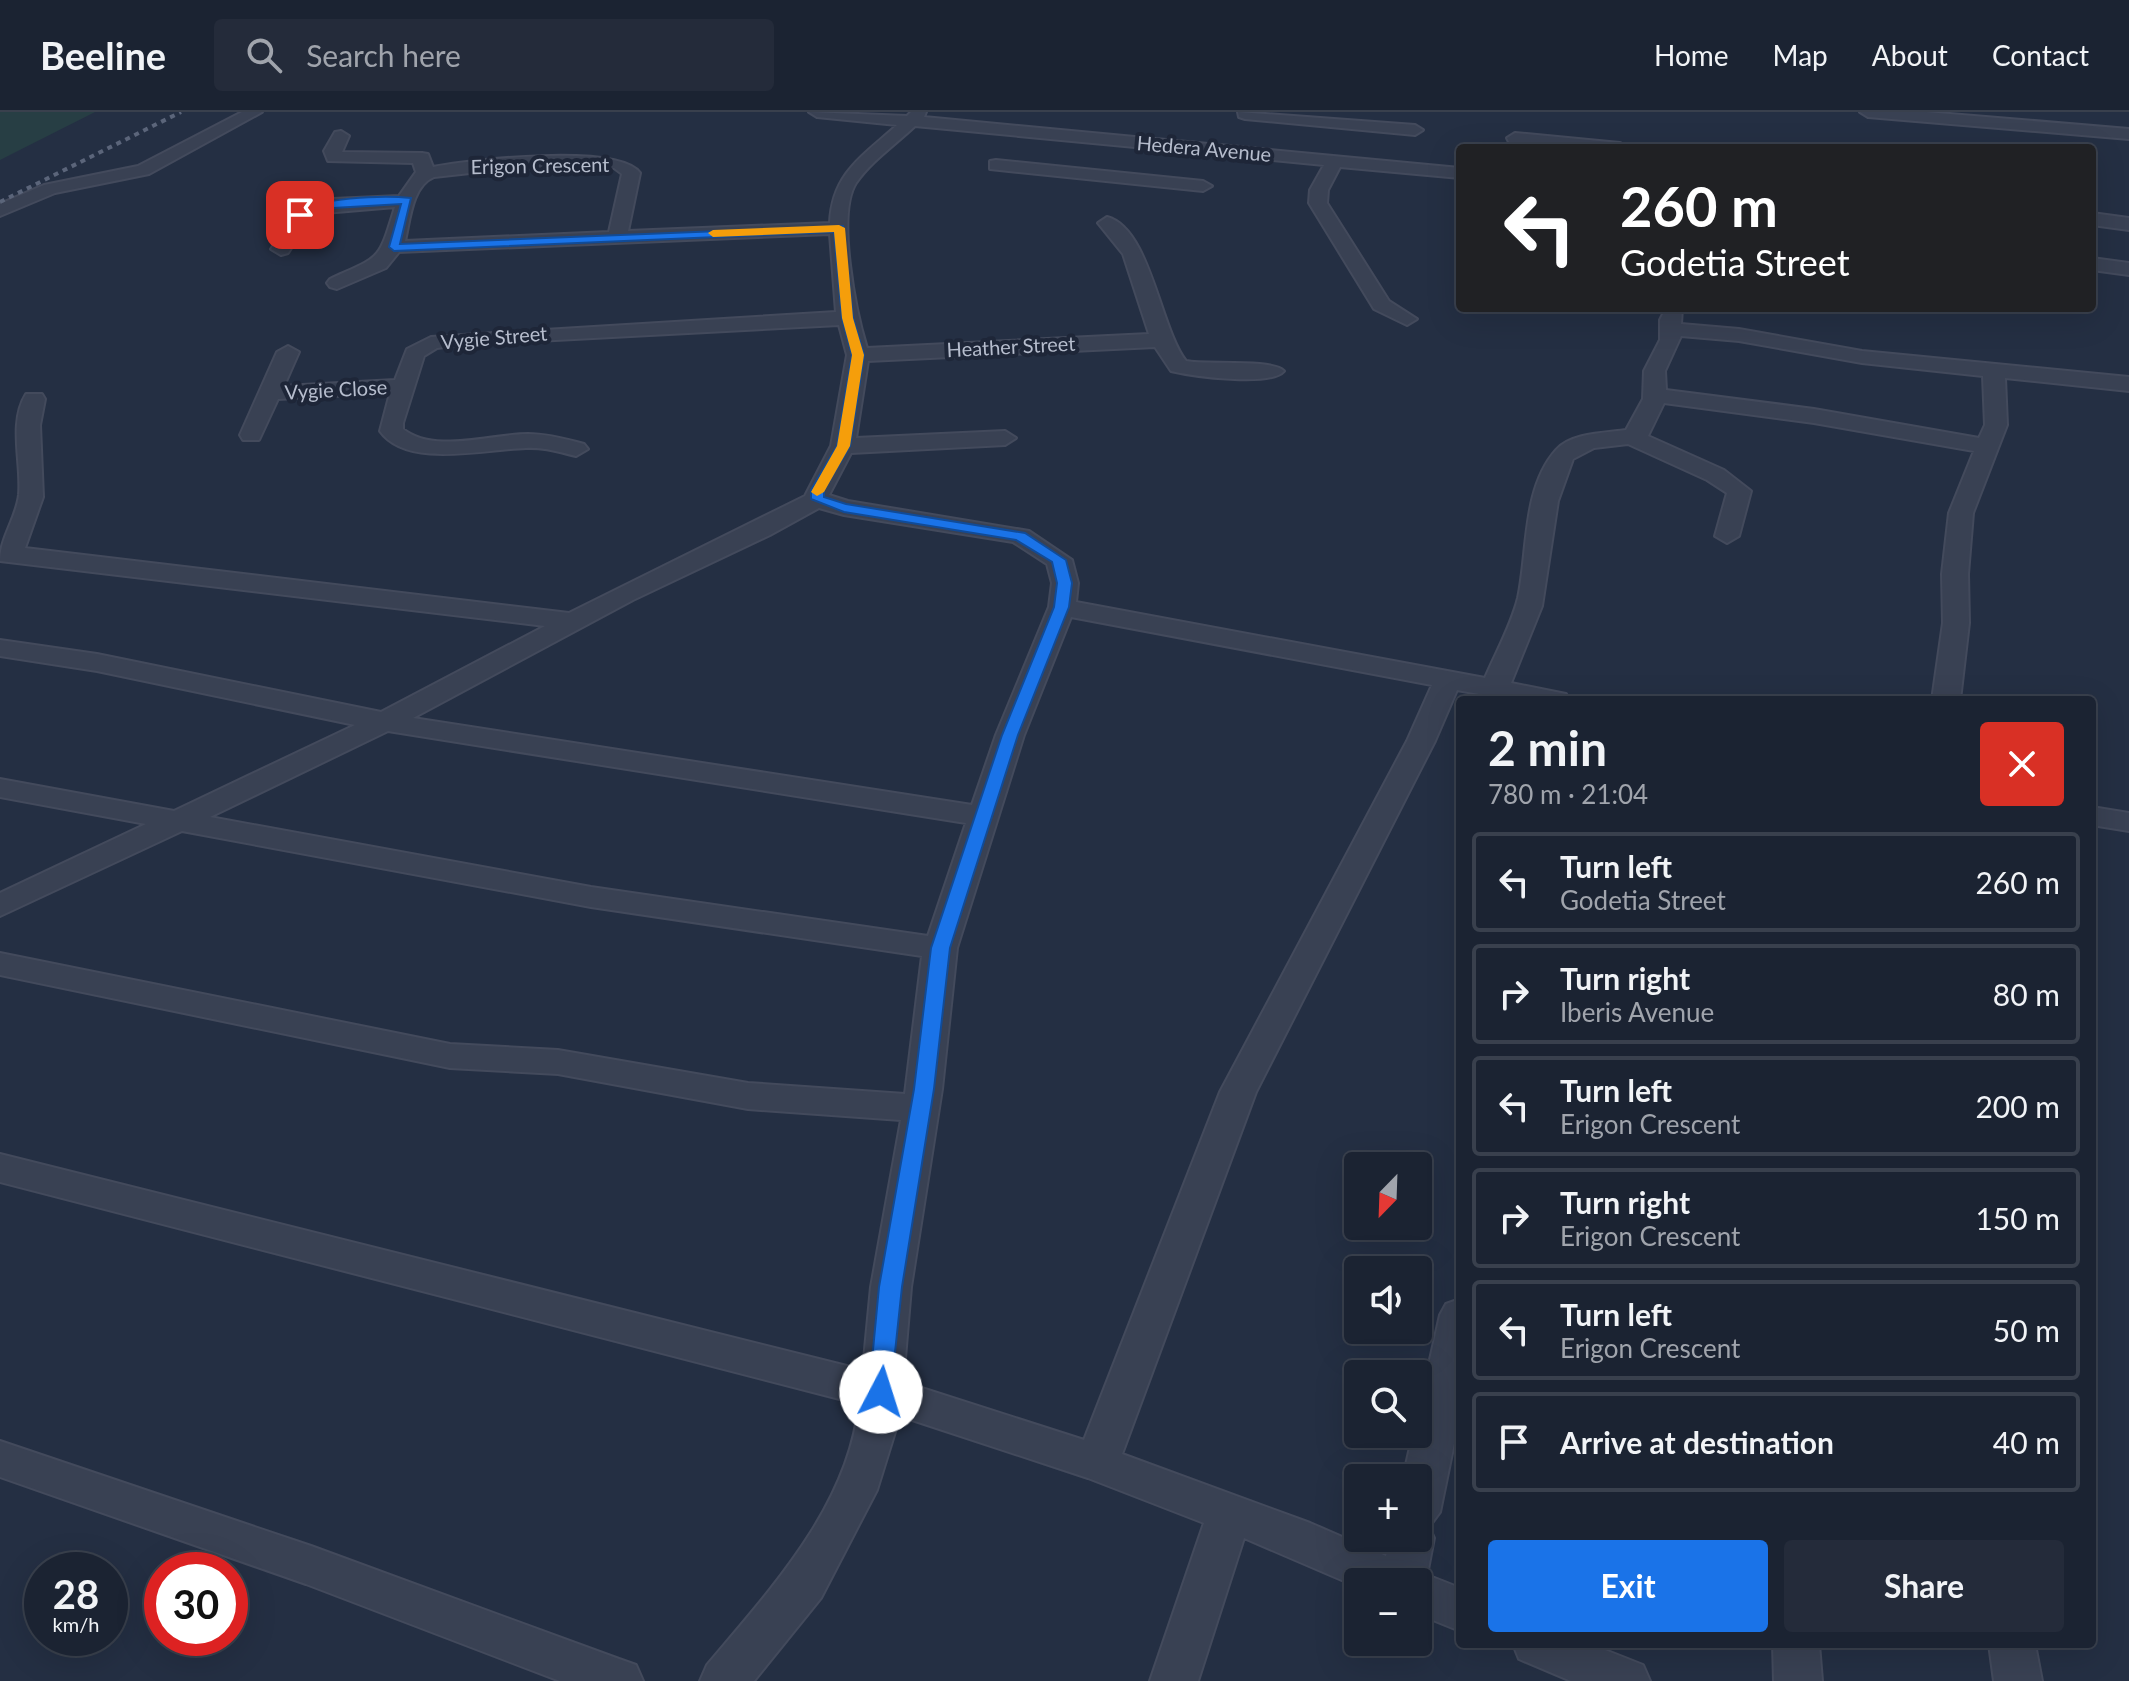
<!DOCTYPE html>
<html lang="en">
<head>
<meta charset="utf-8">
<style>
  body { margin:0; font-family:Lato,sans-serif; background:#242b3a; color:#f1f3f6; height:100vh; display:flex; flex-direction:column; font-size:30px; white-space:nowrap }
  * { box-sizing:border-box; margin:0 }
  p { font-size:26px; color:#a0a4ac }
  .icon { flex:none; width:44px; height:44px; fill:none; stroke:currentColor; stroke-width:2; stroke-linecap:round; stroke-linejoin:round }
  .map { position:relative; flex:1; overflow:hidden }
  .panel { position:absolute; left:1456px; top:584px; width:640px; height:952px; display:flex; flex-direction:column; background:#1b2332; border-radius:8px; box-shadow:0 8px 32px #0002,0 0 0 2px #39404d }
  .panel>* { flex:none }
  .guide { position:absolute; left:1456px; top:32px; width:640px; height:168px; border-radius:8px; box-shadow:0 8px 32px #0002,0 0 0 2px #39404d; background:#202124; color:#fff; overflow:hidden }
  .needle { width:52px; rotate:203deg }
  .controls { position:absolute; left:1344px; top:1040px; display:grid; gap:16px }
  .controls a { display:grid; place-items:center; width:88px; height:88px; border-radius:8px; background:#1b2332; box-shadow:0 8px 32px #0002,0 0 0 2px #39404d; font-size:40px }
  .speed { position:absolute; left:24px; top:1440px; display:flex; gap:16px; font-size:40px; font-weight:700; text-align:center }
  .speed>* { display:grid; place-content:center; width:104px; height:104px; border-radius:50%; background:#1b2332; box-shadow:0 8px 32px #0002,0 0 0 2px #39404d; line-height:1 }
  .speed small { font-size:20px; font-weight:400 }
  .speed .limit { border:12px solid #d22; background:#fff; color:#111 }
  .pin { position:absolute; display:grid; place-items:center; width:68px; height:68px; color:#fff; margin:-34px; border-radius:16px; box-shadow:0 4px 12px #0006 }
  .me { position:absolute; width:88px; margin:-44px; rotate:5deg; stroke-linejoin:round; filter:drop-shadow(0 0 6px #0008) }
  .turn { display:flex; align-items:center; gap:28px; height:168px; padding:0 32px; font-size:36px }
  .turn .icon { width:104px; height:104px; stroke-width:2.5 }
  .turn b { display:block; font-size:56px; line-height:68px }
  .round { display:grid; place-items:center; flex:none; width:84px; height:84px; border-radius:8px; background:#242b3a }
  .head { display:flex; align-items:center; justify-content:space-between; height:136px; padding:0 32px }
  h1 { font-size:48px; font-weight:700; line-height:60px }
  .cta { display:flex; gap:16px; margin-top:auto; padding:16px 32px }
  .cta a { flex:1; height:92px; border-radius:8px; background:#1a73e8; color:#fff; font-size:32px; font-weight:700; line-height:92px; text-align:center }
  .cta a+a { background:#242b3a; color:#f1f3f6 }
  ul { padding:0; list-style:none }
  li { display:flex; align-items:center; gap:24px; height:100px; margin:0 16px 12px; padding:0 16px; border:4px solid #39404d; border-radius:8px }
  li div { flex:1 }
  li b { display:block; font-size:30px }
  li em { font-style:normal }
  header { display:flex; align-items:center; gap:48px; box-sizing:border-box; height:112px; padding:0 40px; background:#1b2332; border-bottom:2px solid #39404d }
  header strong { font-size:38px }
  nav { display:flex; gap:44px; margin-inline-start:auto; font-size:28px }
  .search { width:560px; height:72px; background:#242b3a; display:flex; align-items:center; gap:20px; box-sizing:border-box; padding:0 28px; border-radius:8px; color:#a0a4ac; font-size:30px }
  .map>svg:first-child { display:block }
  .green { fill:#273e44 }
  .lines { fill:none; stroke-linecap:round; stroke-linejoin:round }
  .minor-casing { stroke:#434a5c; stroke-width:4 }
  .minor { fill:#394153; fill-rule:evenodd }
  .rail { stroke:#5b657a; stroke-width:4; stroke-dasharray:5 5; stroke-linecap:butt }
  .route { fill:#1a73e8; stroke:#114b97; stroke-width:2 }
  .slow { fill:#f59e0b }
  .labels { text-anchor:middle; stroke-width:8; stroke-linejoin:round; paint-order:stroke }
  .far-street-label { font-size:20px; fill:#b6bdcd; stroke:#1e2638 }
</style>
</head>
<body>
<header>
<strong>Beeline</strong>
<div class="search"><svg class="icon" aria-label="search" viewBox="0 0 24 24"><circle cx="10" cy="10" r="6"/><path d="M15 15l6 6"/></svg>Search here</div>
<nav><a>Home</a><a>Map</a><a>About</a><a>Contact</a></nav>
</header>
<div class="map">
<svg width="2129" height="1569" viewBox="0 0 2129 1569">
  <rect width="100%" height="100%" fill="#242f43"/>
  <polygon class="green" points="0,0 95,0 0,48"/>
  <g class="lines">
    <g class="minor-casing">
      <g id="minor">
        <polygon points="242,0 262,0 149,62 55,81 0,104 0,92 44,73 138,54"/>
        <path d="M809 0 907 4 911 0H926L924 5 1460 56V66L1340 55 1328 78 1327 91 1389 189 1417 207 1407 213 1374 197 1309 91 1310 78 1324 53 915 14C896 32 870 50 856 71 836 102 856 201 867 236L1149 222 1123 142 1098 111 1107 105C1150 116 1160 216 1186 249 1207 253 1273 247 1284 259 1271 275 1192 264 1171 259L1155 235 868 249 856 326 1005 319 1016 326 1005 333 851 341 829 383 848 389 1029 419 1072 448 1078 471 1076 490 1485 566C1496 540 1511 514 1518 486 1528 440 1522 376 1556 338 1571 321 1604 321 1626 318L1643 287 1644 259 1660 228V208L1666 196H1682L1681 212 1739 217 1862 239 2129 265V279L2005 266 2007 313 1973 401 1968 462 1969 511 1960 588H1932L1943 511 1942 462 1949 401 1974 339 1814 311 1664 291 1648 324 1724 358 1751 379 1739 424 1727 431 1715 424 1727 381 1707 368 1628 332 1594 336 1573 347 1558 389 1542 494 1511 571 1566 582 1570 588H1512L1457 578 1435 629 1256 980 1122 1342 1310 1411 1386 1444 1390 1426H1418V1366H1403L1413 1322H1418V1301L1440 1203 1446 1192 1460 1187V1302L1440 1400 1429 1415 1434 1426 1427 1463 1460 1476V1519L1418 1502V1470H1358V1475L1244 1426 1198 1569H1150L1204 1411 1088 1366 900 1304 877 1378 821 1486 754 1569H700L707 1553C770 1478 849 1394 859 1292L0 1070V1042L863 1258 871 1175 901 1008 748 997 558 962 450 956 0 863V841L450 932 558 938 748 971 905 982 922 844 591 795 182 719 0 804V781L146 712 0 685V667L174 699 355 613 97 559 0 544V528L97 542 381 600 545 514 0 449C0 426 16 407 19 383 22 351 8 311 26 282H42L45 287 40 313 43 385 25 436 569 501 805 384 831 334 847 243 839 213 458 233 437 236 424 244 403 311V317C434 342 491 322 528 322 547 322 566 327 584 332L588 337 576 344C559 340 543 335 526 336 486 337 407 357 380 319L390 281 278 287 259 328H243L240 323 277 240 288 234 299 240 284 274 395 268 407 237 431 225 836 200 830 122 399 140 386 156 337 177 330 175 327 171 330 167C382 143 378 150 395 95L313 102 288 141 281 143 271 137 300 94 333 87 399 84 416 60 413 51 328 49 324 39 335 20 341 19 349 24 342 40 422 41 428 42 433 55C470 48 618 31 640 61L628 119 830 111C832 61 863 44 897 13L817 5ZM589 55 614 56 622 62 609 120 405 129C410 108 412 74 434 65L506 57ZM1681 224 1739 229 1862 251 1983 264 1985 313 1979 326 1814 297 1666 278 1665 259ZM819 396 844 403 1013 430 1047 452 1052 471 1049 495 996 623 972 693 413 606 633 488 770 423ZM1071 505 1432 573 1407 629 1220 980 1084 1328 903 1270 911 1175 942 977 957 836 1024 623ZM388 619 966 711 928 824 591 775 210 705Z"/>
        <polygon points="1238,0 1415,13 1423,18 1415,23 1245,7 1239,5"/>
        <polygon points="1860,0 1926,0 2129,17 2129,27 1868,5"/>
        <polygon points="1515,21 1620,31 1629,36 1567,36 1509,30 1507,26"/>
        <polygon points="996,48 1203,69 1212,74 1203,79 990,57 990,49"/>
        <polygon points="2092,101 2129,106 2129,118 2092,113"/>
        <polygon points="2092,146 2129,151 2129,163 2092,158"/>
        <polygon points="2092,695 2129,701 2129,719 2092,713"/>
        <polygon points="0,1329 311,1434 619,1547 636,1553 643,1569 560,1569 306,1472 0,1365"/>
        <polygon points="1513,1532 1590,1532 1643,1553 1650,1569 1571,1569 1519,1547"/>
        <polygon points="1773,1532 1819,1532 1822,1569 1774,1569"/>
        <polygon points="1989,1532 2035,1532 2042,1569 1994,1569"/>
      </g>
    </g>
    <use href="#minor" class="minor"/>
    <polyline class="rail" points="0,90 181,0"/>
  </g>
  <path class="route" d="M411 86 400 132 843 114 853 206 864 243 850 334 824 378V385L846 392 1025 421 1066 448 1072 471 1069 495 1018 623 950 836 934 977 902 1175 890 1287 881 1290 873 1287 869 1280 879 1175 914 977 931 836 1002 623 1054 495 1057 471 1052 450 1016 428 844 400 811 387V378L837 334 852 243 842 206 834 120 394 139 389 135 401 92 333 96 300 107 295 103C313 85 385 83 411 86Z"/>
  <polygon class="slow" points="839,113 845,116 853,206 864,243 850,334 824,380 817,384 811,380 837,334 852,243 842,206 834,120 713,125 708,121 713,118"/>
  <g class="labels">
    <g class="far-street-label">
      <text transform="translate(1204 37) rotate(5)" y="7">Hedera Avenue</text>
      <text transform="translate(540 54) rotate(-1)" y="7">Erigon Crescent</text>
      <text transform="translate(494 226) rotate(-5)" y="7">Vygie Street</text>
      <text transform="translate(1011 235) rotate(-3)" y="7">Heather Street</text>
      <text transform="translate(336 278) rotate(-3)" y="7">Vygie Close</text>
    </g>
  </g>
</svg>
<div class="controls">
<a><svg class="needle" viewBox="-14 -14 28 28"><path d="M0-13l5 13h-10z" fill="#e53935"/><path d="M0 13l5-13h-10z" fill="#a0a4ac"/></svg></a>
<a><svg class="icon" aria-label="sound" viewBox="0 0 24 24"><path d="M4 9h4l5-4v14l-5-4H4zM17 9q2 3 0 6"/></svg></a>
<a><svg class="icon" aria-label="search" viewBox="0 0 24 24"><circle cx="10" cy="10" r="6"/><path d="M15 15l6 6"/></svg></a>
<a>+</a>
<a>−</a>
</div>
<div class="speed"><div>28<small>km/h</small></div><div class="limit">30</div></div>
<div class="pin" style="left:300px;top:103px;background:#d93025"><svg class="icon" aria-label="arrive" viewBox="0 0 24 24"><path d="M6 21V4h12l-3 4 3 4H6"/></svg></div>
<svg class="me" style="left:881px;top:1280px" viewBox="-20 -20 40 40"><circle r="19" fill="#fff"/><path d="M0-13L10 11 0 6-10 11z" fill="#1a73e8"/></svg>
<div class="guide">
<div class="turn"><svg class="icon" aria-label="left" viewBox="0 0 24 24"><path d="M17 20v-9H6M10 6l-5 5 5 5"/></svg><div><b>260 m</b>Godetia Street</div></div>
</div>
<section class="panel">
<div class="head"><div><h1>2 min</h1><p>780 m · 21:04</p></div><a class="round" style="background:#d93025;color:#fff"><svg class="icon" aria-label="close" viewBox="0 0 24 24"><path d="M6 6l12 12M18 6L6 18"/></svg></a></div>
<ul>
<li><svg class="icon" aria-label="left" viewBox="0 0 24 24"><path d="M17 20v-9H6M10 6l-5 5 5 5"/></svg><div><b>Turn left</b><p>Godetia Street</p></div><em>260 m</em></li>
<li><svg class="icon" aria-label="right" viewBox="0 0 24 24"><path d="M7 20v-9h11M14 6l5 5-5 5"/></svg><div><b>Turn right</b><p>Iberis Avenue</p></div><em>80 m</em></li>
<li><svg class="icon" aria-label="left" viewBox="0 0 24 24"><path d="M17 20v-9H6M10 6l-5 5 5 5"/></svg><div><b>Turn left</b><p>Erigon Crescent</p></div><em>200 m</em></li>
<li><svg class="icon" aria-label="right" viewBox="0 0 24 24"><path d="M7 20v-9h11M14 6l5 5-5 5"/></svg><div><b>Turn right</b><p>Erigon Crescent</p></div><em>150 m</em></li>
<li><svg class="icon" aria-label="left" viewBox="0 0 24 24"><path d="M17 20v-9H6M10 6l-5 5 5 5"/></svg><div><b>Turn left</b><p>Erigon Crescent</p></div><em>50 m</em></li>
<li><svg class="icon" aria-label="arrive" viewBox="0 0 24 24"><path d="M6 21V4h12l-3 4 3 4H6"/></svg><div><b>Arrive at destination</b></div><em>40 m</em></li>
</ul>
<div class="cta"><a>Exit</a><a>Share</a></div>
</section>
</div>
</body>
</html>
